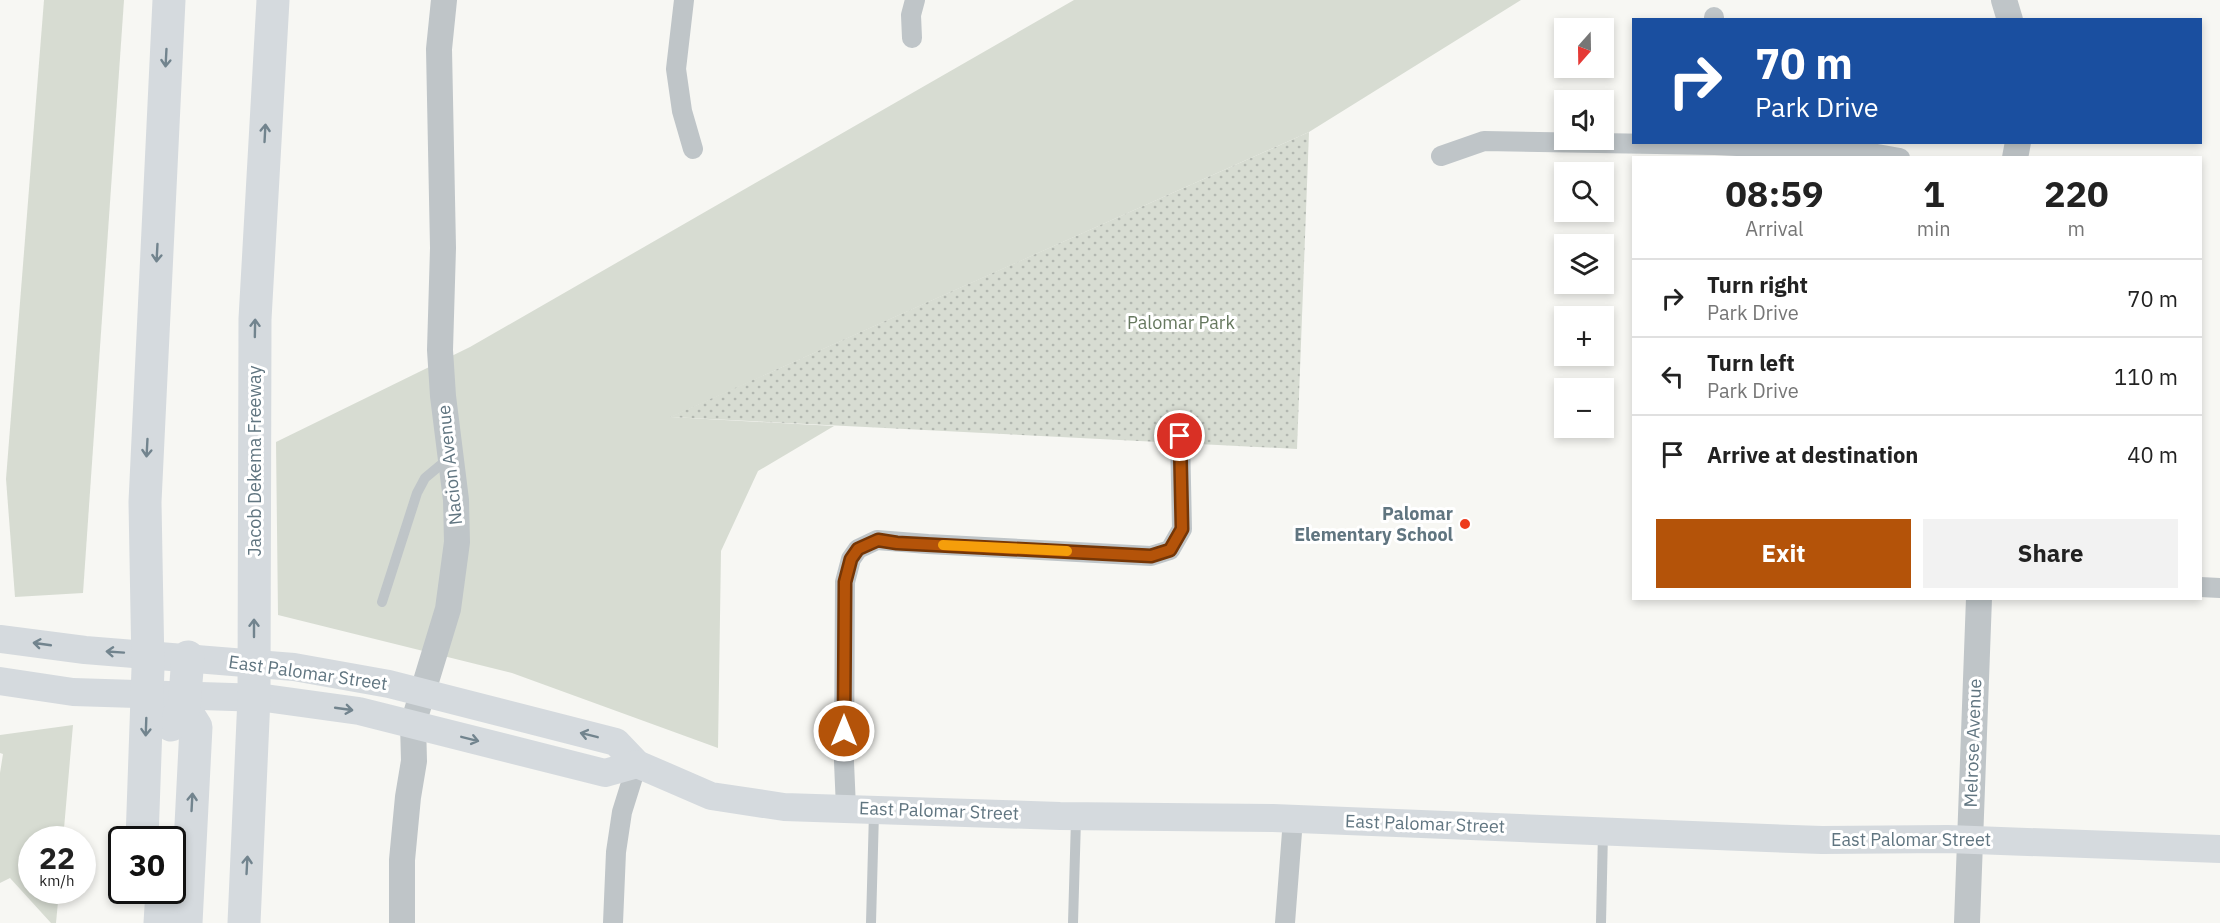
<!DOCTYPE html>
<html lang="en">
<head>
<meta charset="utf-8">
<style>
  body { margin:0; font-family:"IBM Plex Sans",sans-serif; background:#f2f2f2; color:#222; height:100vh; display:flex; flex-direction:column; font-size:22px; white-space:nowrap }
  * { box-sizing:border-box; margin:0 }
  p { font-size:20px; color:#767676 }
  .icon { flex:none; width:33px; height:33px; fill:none; stroke:currentColor; stroke-width:2; stroke-linecap:round; stroke-linejoin:round }
  .map { position:relative; flex:1; overflow:hidden }
  .drawer { position:absolute; left:1632px; top:156px; width:570px; height:444px; display:flex; flex-direction:column; background:#fff; border-radius:0px; box-shadow:0 3px 9px #0003 }
  .drawer>* { flex:none }
  .guide { position:absolute; left:1632px; top:18px; width:570px; height:126px; border-radius:0px; box-shadow:0 3px 9px #0003; background:#1a4fa0; color:#fff; overflow:hidden }
  .needle { width:39px; rotate:200deg }
  .controls { position:absolute; left:1554px; top:18px; display:grid; gap:12px }
  .controls a { display:grid; place-items:center; width:60px; height:60px; border-radius:0px; background:#fff; box-shadow:0 3px 9px #0003; font-size:30px }
  .speed { position:absolute; left:18px; top:826px; display:flex; gap:12px; font-size:30px; font-weight:700; text-align:center }
  .speed>* { display:grid; place-content:center; width:78px; height:78px; border-radius:50%; background:#fff; box-shadow:0 3px 9px #0003; line-height:1 }
  .speed small { font-size:15px; font-weight:400 }
  .speed .limit { border:3px solid #111; border-radius:9px; background:#fff; color:#111 }
  .pin { position:absolute; display:grid; place-items:center; width:51px; height:51px; color:#fff; margin:-26px; border:3px solid #fff; border-radius:50%; box-shadow:0 2px 6px #0007 }
  .me { position:absolute; width:66px; margin:-33px; rotate:0deg; stroke-linejoin:round; filter:drop-shadow(0 0 4px #0008) }
  .turn { display:flex; align-items:center; gap:21px; height:126px; padding:0 24px; font-size:27px }
  .turn .icon { width:78px; height:78px; stroke-width:2.5 }
  .turn b { display:block; font-size:42px; line-height:51px }
  .eta { display:flex; justify-content:space-evenly; align-items:center; height:102px; text-align:center }
  .eta b { font-size:36px; font-weight:700; line-height:42px }
  .cta { display:flex; gap:12px; margin-top:auto; padding:12px 24px }
  .cta a { flex:1; height:69px; border-radius:0px; background:#b45309; color:#fff; font-size:24px; font-weight:700; line-height:69px; text-align:center }
  .cta a+a { background:#f2f2f2; color:#222 }
  ul { padding:0; list-style:none }
  li { display:flex; align-items:center; gap:18px; height:78px; padding:0 24px; border-top:2px solid #e0e0e0 }
  li div { flex:1 }
  li b { display:block; font-size:22px }
  li em { font-style:normal }
  .map>svg:first-child { display:block }
  .green { fill:#d7dcd2 }
  .park { fill:url(#park-dots) }
  .lines { fill:none; stroke-linecap:round; stroke-linejoin:round }
  .service { stroke:#bfc5c8; stroke-width:10 }
  .minor { stroke:#bfc5c8; stroke-width:20 }
  .tertiary { stroke:#bfc5c8; stroke-width:26 }
  .secondary { stroke:#d5dade; stroke-width:28 }
  .motorway { stroke:#d5dade; stroke-width:33 }
  .oneway { stroke:#72848e }
  .route-casing { stroke:#753606; stroke-width:15 }
  .route { stroke:#b45309; stroke-width:10 }
  .slow { stroke:#f59e0b; stroke-width:10 }
  .poi-dot { fill:#ed3c1d; stroke:#fff; stroke-width:2 }
  .labels { text-anchor:middle; stroke-width:6; stroke-linejoin:round; paint-order:stroke }
  .park-label { font-size:18px; fill:#66785f; stroke:#fff }
  .street-label { font-size:18px; fill:#607580; stroke:#fff }
  .poi-label { font-size:18px; font-weight:bold; fill:#607580; stroke:#fff; text-anchor:end }
</style>
</head>
<body>
<div class="map">
<svg width="2220" height="923" viewBox="0 0 2220 923">
  <defs>
    <pattern id="park-dots" width="8" height="8" patternUnits="userSpaceOnUse" patternTransform="scale(1.5)"><rect width="8" height="8" fill="#d7dcd2"/><path d="M2 2h.1M6 6h.1" fill="none" stroke="#b2b7b0" stroke-width="1.8" stroke-linecap="round"/></pattern>
  </defs>
  <rect width="100%" height="100%" fill="#f7f7f3"/>
  <g class="green">
    <polygon points="44,0 124,0 83,593 15,597 6,479"/>
    <polygon points="1074,0 1521,0 1309,132 671,417 834,426 758,471 721,551 718,748 512,673 278,615 276,442 470,347"/>
    <polygon points="73,725 63,840 32,840 32,891 59,891 56,923 51,923 10,878 0,883 0,773 3,754 0,753 0,735"/>
  </g>
  <polygon class="park" points="1309,132 1297,449 670,417"/>
  <g class="lines">
    <g class="service">
      <polyline points="382,602 417,493 425,478 449,458"/>
      <polyline points="871,923 874,812"/>
      <polyline points="1073,923 1076,819"/>
      <polyline points="1601,923 1603,832"/>
    </g>
    <g class="minor">
      <polyline points="684,0 676,69 682,111 693,149"/>
      <polyline points="1714,17 1714,20"/>
      <polyline points="912,38 911,15 915,0"/>
      <polyline points="1441,156 1484,141 1715,145 1866,152 1900,158"/>
      <polyline points="2200,587 2220,588"/>
      <polyline points="846,808 844,762 845,582 851,559 858,549 877,540 928,544 1151,556 1170,550 1182,529 1180,436"/>
      <polyline points="613,923 616,852 622,812 637,764"/>
      <polyline points="1285,923 1293,819"/>
    </g>
    <g class="tertiary">
      <polyline points="2004,0 2010,20"/>
      <polyline points="2015,158 2018,142"/>
      <polyline points="402,923 402,860 408,797 414,761 413,724 448,609 457,542 456,500 443,396 440,350 443,248 439,49 444,0"/>
      <polyline points="1967,923 1979,598"/>
    </g>
    <g class="secondary">
      <polyline points="0,639 85,650 294,667 389,684 616,742 637,764 711,796 784,807 1060,816 1273,818 1767,838 1822,840 1948,839 2220,849"/>
      <polyline points="0,681 73,692 265,698 359,711 605,773 637,764"/>
    </g>
    <g class="motorway">
      <polyline points="184,708 196,727 186,923"/>
      <polyline points="171,725 184,708 188,657"/>
      <polyline points="142,840 148,668 145,502 169,0"/>
      <polyline points="160,923 162,891"/>
      <polyline points="244,923 254,697 255,319 273,0"/>
    </g>
  </g>
  <defs><path id="oneway-shaft" d="M-6 0H5M1.5-3L5.5 0L1.5 3" fill="none" stroke-width="1.6" stroke-linecap="round" stroke-linejoin="round" transform="scale(1.5)"/></defs>
  <g class="oneway">
    <use href="#oneway-shaft" transform="translate(166 58) rotate(93)"/>
    <use href="#oneway-shaft" transform="translate(265 133) rotate(-87)"/>
    <use href="#oneway-shaft" transform="translate(157 253) rotate(93)"/>
    <use href="#oneway-shaft" transform="translate(255 328) rotate(-89)"/>
    <use href="#oneway-shaft" transform="translate(147 448) rotate(93)"/>
    <use href="#oneway-shaft" transform="translate(254 628) rotate(-90)"/>
    <use href="#oneway-shaft" transform="translate(42 644) rotate(-172)"/>
    <use href="#oneway-shaft" transform="translate(115 652) rotate(-176)"/>
    <use href="#oneway-shaft" transform="translate(344 709) rotate(8)"/>
    <use href="#oneway-shaft" transform="translate(146 727) rotate(92)"/>
    <use href="#oneway-shaft" transform="translate(589 735) rotate(-166)"/>
    <use href="#oneway-shaft" transform="translate(470 739) rotate(14)"/>
    <use href="#oneway-shaft" transform="translate(192 802) rotate(-87)"/>
    <use href="#oneway-shaft" transform="translate(247 865) rotate(-87)"/>
  </g>
  <g class="lines">
    <g class="route-casing">
      <polyline id="route" points="844,731 845,582 851,559 858,549 878,540 897,543 1151,556 1170,550 1182,529 1180,436"/>
    </g>
    <use href="#route" class="route"/>
    <polyline class="slow" points="943,545 1067,551"/>
  </g>
  <circle class="poi-dot" cx="1465" cy="524" r="6"/>
  <g class="labels">
    <g class="park-label">
      <text x="1181" y="329">Palomar Park</text>
    </g>
    <g class="street-label">
      <text transform="translate(255 461) rotate(-90)" y="6">Jacob Dekema Freeway</text>
      <text transform="translate(450 465) rotate(-96)" y="6">Nacion Avenue</text>
      <text transform="translate(308 673) rotate(8)" y="6">East Palomar Street</text>
      <text transform="translate(1973 743) rotate(-88)" y="6">Melrose Avenue</text>
      <text transform="translate(939 811) rotate(2)" y="6">East Palomar Street</text>
      <text transform="translate(1425 824) rotate(2)" y="6">East Palomar Street</text>
      <text x="1911" y="846">East Palomar Street</text>
    </g>
    <g class="poi-label">
      <text x="1453" y="520">Palomar<tspan x="1453" dy="21">Elementary School</tspan></text>
    </g>
  </g>
</svg>
<div class="controls">
<a><svg class="needle" viewBox="-14 -14 28 28"><path d="M0-13l5 13h-10z" fill="#e53935"/><path d="M0 13l5-13h-10z" fill="#767676"/></svg></a>
<a><svg class="icon" aria-label="sound" viewBox="0 0 24 24"><path d="M4 9h4l5-4v14l-5-4H4zM17 9q2 3 0 6"/></svg></a>
<a><svg class="icon" aria-label="search" viewBox="0 0 24 24"><circle cx="10" cy="10" r="6"/><path d="M15 15l6 6"/></svg></a>
<a><svg class="icon" aria-label="layers" viewBox="0 0 24 24"><path d="M12 4l9 5-9 5-9-5zM3 14l9 5 9-5"/></svg></a>
<a>+</a>
<a>−</a>
</div>
<div class="speed"><div>22<small>km/h</small></div><div class="limit">30</div></div>
<div class="pin" style="left:1180px;top:436px;background:#d93025"><svg class="icon" aria-label="arrive" viewBox="0 0 24 24"><path d="M6 21V4h12l-3 4 3 4H6"/></svg></div>
<svg class="me" style="left:844px;top:731px" viewBox="-20 -20 40 40"><circle r="17" fill="#b45309" stroke="#fff" stroke-width="3"/><path d="M0-11L8 9 0 5-8 9z" fill="#fff"/></svg>
<div class="guide">
<div class="turn"><svg class="icon" aria-label="right" viewBox="0 0 24 24"><path d="M7 20v-9h11M14 6l5 5-5 5"/></svg><div><b>70 m</b>Park Drive</div></div>
</div>
<section class="drawer">
<div class="eta">
<div><b>08:59</b><p>Arrival</p></div>
<div><b>1</b><p>min</p></div>
<div><b>220</b><p>m</p></div>
</div>
<ul>
<li><svg class="icon" aria-label="right" viewBox="0 0 24 24"><path d="M7 20v-9h11M14 6l5 5-5 5"/></svg><div><b>Turn right</b><p>Park Drive</p></div><em>70 m</em></li>
<li><svg class="icon" aria-label="left" viewBox="0 0 24 24"><path d="M17 20v-9H6M10 6l-5 5 5 5"/></svg><div><b>Turn left</b><p>Park Drive</p></div><em>110 m</em></li>
<li><svg class="icon" aria-label="arrive" viewBox="0 0 24 24"><path d="M6 21V4h12l-3 4 3 4H6"/></svg><div><b>Arrive at destination</b></div><em>40 m</em></li>
</ul>
<div class="cta"><a>Exit</a><a>Share</a></div>
</section>
</div>
</body>
</html>
